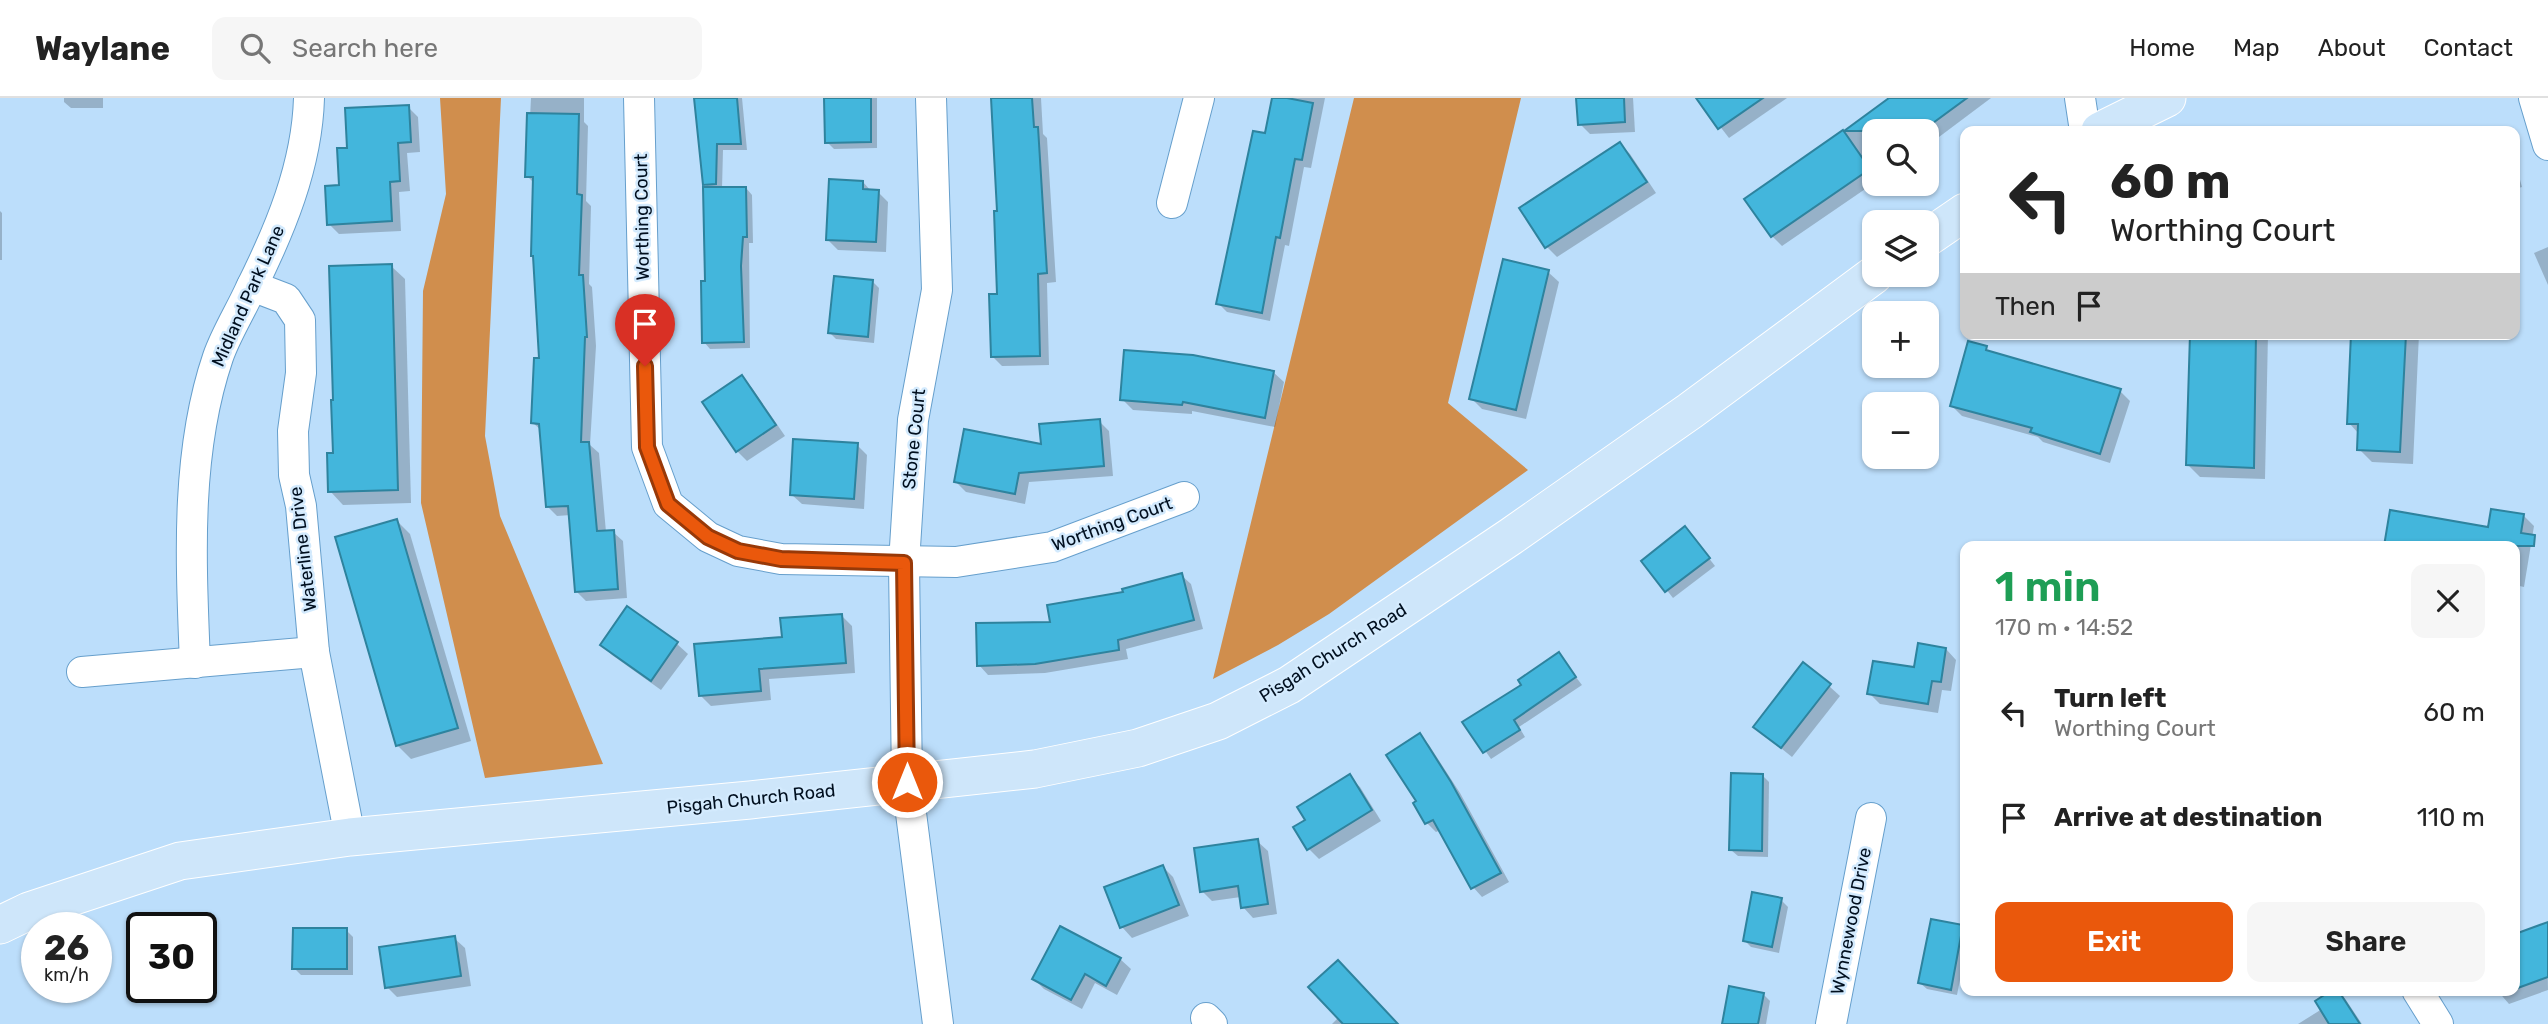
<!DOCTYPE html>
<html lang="en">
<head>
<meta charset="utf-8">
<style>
  body { margin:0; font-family:Rubik,sans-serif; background:#f6f6f6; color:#222; height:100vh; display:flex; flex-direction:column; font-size:26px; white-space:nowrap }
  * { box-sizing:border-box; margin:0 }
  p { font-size:23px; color:#767676 }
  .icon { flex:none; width:38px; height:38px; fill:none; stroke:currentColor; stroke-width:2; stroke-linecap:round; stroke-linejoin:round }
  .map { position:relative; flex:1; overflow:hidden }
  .details { position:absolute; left:1960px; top:443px; width:560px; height:455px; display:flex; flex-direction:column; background:#fff; border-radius:14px; box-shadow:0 2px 5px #0004 }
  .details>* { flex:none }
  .top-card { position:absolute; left:1960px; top:28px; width:560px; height:214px; border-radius:14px; box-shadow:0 2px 5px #0004; background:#fff; color:#222; overflow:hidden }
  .tools { position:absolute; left:1862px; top:21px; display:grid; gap:14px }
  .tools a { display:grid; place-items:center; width:77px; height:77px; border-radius:14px; background:#fff; box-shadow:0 2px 5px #0004; font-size:35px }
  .speed { position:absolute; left:21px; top:814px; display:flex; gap:14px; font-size:35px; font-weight:700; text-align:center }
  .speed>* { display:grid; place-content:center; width:91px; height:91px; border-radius:50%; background:#fff; box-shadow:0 2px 5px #0004; line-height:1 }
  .speed small { font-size:18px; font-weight:400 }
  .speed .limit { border:4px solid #111; border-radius:10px; background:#fff; color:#111 }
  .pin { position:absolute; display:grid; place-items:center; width:60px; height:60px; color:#fff; margin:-72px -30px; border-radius:50% 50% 50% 0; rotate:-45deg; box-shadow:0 0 7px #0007 }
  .pin .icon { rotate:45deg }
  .me { position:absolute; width:77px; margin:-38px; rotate:0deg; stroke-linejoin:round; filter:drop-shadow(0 0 5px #0008) }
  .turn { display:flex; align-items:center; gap:24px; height:147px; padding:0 35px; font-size:32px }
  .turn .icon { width:91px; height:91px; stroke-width:2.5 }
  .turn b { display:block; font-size:49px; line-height:60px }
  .then { display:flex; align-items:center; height:66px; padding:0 35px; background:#0003; gap:14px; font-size:26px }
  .round { display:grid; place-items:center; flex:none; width:74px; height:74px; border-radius:14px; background:#f6f6f6 }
  .head { display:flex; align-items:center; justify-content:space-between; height:119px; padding:0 35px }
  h1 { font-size:42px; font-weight:600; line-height:52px; color:#1e9e55 }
  .cta { display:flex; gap:14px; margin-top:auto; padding:14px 35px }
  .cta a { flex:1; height:80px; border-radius:14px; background:#ea580c; color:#fff; font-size:28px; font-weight:600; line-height:80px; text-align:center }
  .cta a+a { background:#f6f6f6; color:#222 }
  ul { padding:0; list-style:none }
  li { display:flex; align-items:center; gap:21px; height:105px; padding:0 35px }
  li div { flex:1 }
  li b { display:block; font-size:26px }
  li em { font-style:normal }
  header { display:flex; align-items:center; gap:42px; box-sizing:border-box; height:98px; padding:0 35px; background:#fff; border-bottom:2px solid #e0e0e0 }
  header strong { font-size:33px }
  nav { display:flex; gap:38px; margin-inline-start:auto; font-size:24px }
  .search { width:490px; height:63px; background:#f6f6f6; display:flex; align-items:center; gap:18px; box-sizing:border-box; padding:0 24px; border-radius:14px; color:#767676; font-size:26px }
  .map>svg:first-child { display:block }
  .forest { fill:#d08e4d }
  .shadow { fill:#0003 }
  .building { fill:#43b6dc; stroke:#2e839e; stroke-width:2 }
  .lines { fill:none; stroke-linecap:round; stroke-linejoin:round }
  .minor-casing { stroke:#669fcc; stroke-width:32 }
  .major-casing { stroke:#fff; stroke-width:39 }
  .minor { stroke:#fff; stroke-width:30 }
  .major { stroke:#cee6fa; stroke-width:37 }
  .route-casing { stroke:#983908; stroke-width:18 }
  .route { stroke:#ea580c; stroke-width:12 }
  .labels { text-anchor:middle; stroke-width:5; stroke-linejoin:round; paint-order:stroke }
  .street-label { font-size:18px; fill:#000f1f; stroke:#d3eafd }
</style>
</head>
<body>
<header>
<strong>Waylane</strong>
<div class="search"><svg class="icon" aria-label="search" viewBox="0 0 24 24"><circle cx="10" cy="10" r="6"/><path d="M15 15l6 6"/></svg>Search here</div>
<nav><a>Home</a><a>Map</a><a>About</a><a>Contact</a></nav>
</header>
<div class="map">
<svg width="2548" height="926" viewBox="0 0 2548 926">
  <rect width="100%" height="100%" fill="#bcdefb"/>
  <g class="forest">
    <polygon points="440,0 501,0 485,338 500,418 603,666 485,680 421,405 423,193 446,96"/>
    <polygon points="1354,0 1521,0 1448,305 1528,372 1329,516 1278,547 1213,581"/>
  </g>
  <g class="shadow">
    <polygon points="64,0 103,0 103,10 71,10 64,4"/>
    <polygon points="531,0 584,0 584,24 588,28 586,103 591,108 589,186 592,189 596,248 590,347 599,355 606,434 613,434 623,443 627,500 586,503 576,493 571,417 557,418 548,409 541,332 533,325 541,262 535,86 527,78"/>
    <polygon points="696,0 742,0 747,52 723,52 722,91 746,90 752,97 753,145 749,145 750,250 710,251 704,244 710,91 705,86"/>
    <polygon points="826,0 877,0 877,50 834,51 827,44"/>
    <polygon points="993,0 1041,0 1043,36 1047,40 1056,184 1047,185 1049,267 1002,268 993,259 999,197 998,115"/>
    <polygon points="1273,0 1325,0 1311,70 1304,69 1289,148 1285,147 1270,223 1227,214 1218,205 1266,37"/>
    <polygon points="1578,0 1633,0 1635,34 1590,36 1580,26"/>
    <polygon points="1698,0 1787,0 1729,40"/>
    <polygon points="1892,0 1991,0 1927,48 1927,33 1874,33 1874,85 1782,148 1772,138 1845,35"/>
    <polygon points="408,9 418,19 420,54 407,55 410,93 399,94 401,133 339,136 329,126 349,51"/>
    <polygon points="1620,46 1630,56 1656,95 1557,159 1547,149 1521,111"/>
    <polygon points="2515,63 2522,89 2515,91"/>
    <polygon points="863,84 871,93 878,94 888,104 886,154 838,152 828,142"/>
    <polygon points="0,113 2,115 2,162 0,162"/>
    <polygon points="2548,149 2548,187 2534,155"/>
    <polygon points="391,168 405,181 411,405 343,407 330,393 335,357"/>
    <polygon points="1548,174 1559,184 1526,321 1482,311 1471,300"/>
    <polygon points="872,183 879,190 874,245 836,241 830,235"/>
    <polygon points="2190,236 2268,236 2265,381 2200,379 2188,367"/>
    <polygon points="2353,236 2419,236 2413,366 2372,364 2359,351 2359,336 2349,325"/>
    <polygon points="1986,250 1991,255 2120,293 2130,303 2110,365 2043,344 2038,339 1962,318 1952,308"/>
    <polygon points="1273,274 1284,284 1275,329 1192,313 1192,316 1133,312 1122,301"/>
    <polygon points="742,279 752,290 785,338 747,363 737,353"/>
    <polygon points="1099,323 1109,333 1113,378 1029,384 1025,406 966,394 956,384"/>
    <polygon points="857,347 867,357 864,411 802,406 791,396"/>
    <polygon points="2524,418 2534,428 2524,489 2515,487 2515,448 2386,448 2489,431"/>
    <polygon points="397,423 410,436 471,643 411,661 397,647"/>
    <polygon points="1691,437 1715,468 1673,500 1644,463"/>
    <polygon points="1181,477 1191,486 1203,531 1126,551 1128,561 1045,575 988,577 979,567 1052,525 1125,495"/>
    <polygon points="628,510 677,546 688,556 661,592 612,557 602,547"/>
    <polygon points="842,518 852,528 855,575 769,581 771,602 711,608 700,597 783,540"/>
    <polygon points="1946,551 1956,562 1951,593 1942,592 1938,615 1880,606 1869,595 1916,571"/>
    <polygon points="1559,557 1582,587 1519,629 1525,639 1491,661 1465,624 1523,587"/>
    <polygon points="1829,588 1840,598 1792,659 1755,629"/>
    <polygon points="1420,638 1429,647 1460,695 1509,784 1482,799 1473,789 1441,732 1436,734 1427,725 1419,704"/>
    <polygon points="1762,677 1769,684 1768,759 1738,758 1731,752"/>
    <polygon points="1349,679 1360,689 1381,723 1319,761 1309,751 1308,722"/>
    <polygon points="2515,700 2520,706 2515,713"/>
    <polygon points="1257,743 1268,753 1277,816 1253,820 1243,809 1241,799 1212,803 1202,793"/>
    <polygon points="1163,769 1173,779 1189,818 1132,840 1122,829"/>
    <polygon points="1781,802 1788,809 1779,855 1751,849 1745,843"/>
    <polygon points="2547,827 2548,892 2509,906 2497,892 2515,892 2515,838"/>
    <polygon points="1963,829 1965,831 1965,856 1957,897 1927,891 1920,885"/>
    <polygon points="1061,830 1120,861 1131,871 1117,897 1095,885 1082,911 1044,891 1034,881"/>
    <polygon points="346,832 353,839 353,877 301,877 294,870"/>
    <polygon points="454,840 465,850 471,888 397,899 387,889"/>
    <polygon points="201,842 204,844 206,887 201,887"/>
    <polygon points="2201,892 2218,892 2205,897"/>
    <polygon points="2337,892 2346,902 2362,926 2298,926 2322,911"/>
    <polygon points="1763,896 1770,903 1766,926 1724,926"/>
    <polygon points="1339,919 1397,926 1332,926"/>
  </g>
  <g class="building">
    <polygon points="694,0 737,0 741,46 717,46 716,86 703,87"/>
    <polygon points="824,0 871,0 871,44 825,45"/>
    <polygon points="991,0 1032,0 1034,29 1038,29 1047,175 1038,176 1040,258 991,259 989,196 997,196 994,113 997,113"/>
    <polygon points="1272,0 1287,0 1313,5 1302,62 1295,61 1280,140 1276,139 1262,215 1216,206 1253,33 1265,35"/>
    <polygon points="1576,0 1624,0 1625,24 1578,27"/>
    <polygon points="1696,0 1763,0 1718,31"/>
    <polygon points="1889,0 1967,0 1922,33 1844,33"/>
    <polygon points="409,7 411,44 398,45 400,83 390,84 392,123 327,127 325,88 339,87 337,50 347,50 345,10"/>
    <polygon points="527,15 579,16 577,96 582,97 579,177 583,177 587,239 585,239 581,344 589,344 597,433 614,432 618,491 575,494 568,408 546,409 539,326 531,325 534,260 539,260 533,158 531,158 533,79 525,79"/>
    <polygon points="1843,32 1870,71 1771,139 1744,101"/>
    <polygon points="1620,44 1647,84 1545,150 1519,110"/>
    <polygon points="829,81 863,83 863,91 879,92 876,144 826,142"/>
    <polygon points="703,89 746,89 747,139 743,139 741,168 744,244 702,245 701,183 705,183"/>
    <polygon points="1503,161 1549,172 1516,312 1469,301"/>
    <polygon points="392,166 398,392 328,394 327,355 333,355 331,302 333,302 329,168"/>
    <polygon points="834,178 873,182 868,239 828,235"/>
    <polygon points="2190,236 2256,236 2254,370 2186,367"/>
    <polygon points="2351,236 2406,236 2400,354 2357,352 2358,326 2347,326"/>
    <polygon points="1968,243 1987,248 1986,252 2121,291 2100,356 2030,334 2032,330 1950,308"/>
    <polygon points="1124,252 1193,257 1274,273 1265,320 1183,304 1182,307 1120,302"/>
    <polygon points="742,277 776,327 736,354 702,304"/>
    <polygon points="1100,321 1104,368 1019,375 1015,396 954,384 964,331 1041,346 1039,326"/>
    <polygon points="793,341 858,345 854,401 790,397"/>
    <polygon points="2491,411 2524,416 2521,435 2535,437 2534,448 2384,448 2390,412 2488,429"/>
    <polygon points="397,421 458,630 396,648 335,439"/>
    <polygon points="1685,428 1710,460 1665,494 1641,463"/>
    <polygon points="1182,475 1194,522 1118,542 1119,552 1035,566 977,568 976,525 1050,524 1047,507 1123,494 1122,491"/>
    <polygon points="627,508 678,544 651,583 600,547"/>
    <polygon points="842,516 846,565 759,571 761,593 699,598 694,546 782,539 780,520"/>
    <polygon points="1918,545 1946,550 1941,584 1932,583 1928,606 1867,596 1873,563 1914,569"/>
    <polygon points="1559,554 1576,579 1514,622 1520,632 1483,655 1462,624 1521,587 1518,582"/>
    <polygon points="1803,564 1831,586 1781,650 1753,629"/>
    <polygon points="1420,635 1451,684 1501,775 1471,791 1433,722 1425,726 1413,705 1416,703 1386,657"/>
    <polygon points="1731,675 1763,676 1762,753 1729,752"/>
    <polygon points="1350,676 1372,712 1307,752 1293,729 1305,722 1297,709"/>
    <polygon points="1258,741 1268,806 1241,810 1238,788 1200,794 1194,750"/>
    <polygon points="1163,767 1179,807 1120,830 1104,789"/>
    <polygon points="1752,794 1782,800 1772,849 1743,843"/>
    <polygon points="1931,821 1963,827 1951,892 1918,885"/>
    <polygon points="2548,824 2548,879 2515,891 2515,836"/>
    <polygon points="1060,828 1121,860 1106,888 1085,876 1071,902 1032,881"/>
    <polygon points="293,830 347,830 347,871 292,871"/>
    <polygon points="455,838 461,878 385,890 379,849"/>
    <polygon points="1338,862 1398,926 1343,926 1308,889"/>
    <polygon points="1729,888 1764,895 1758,926 1722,926"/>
    <polygon points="2332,892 2338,892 2360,926 2329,926 2315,903"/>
  </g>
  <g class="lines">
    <g class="minor-casing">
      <g id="minor">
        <polyline points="639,0 647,349 668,406 708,439 738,453 781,461 956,464 1052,449 1184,399"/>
        <polyline points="931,0 937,192 913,322 904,465 907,684 938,926"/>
        <polyline points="2080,0 2085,33"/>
        <polyline points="2534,0 2548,47"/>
        <polyline points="1172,105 1199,0"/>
        <polyline points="252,188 286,201 300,222 301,275 293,333 294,377 301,408 314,554 350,739"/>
        <path d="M195 565C191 464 185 356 218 259 226 236 240 214 250 192 280 132 307 68 309 0"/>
        <polyline points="82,574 314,554"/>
        <polyline points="2417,892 2438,926"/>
        <polyline points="1206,920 1212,926"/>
        <polyline points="1831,926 1871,720"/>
      </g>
    </g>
    <g class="major-casing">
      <g id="major">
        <polyline points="2100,33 2167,0"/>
        <polyline points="1927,140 1965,114"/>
        <polyline points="0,827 29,813 180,763 350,739 750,702 1035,671 1138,650 1218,623 1289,587 1510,439 1690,313 1874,177"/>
      </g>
    </g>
    <use href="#minor" class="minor"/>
    <use href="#major" class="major"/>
  </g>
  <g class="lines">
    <g class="route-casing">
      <polyline id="route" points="645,268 647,349 668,406 708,439 738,453 781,461 904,465 907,684"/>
    </g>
    <use href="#route" class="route"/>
  </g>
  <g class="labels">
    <g class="street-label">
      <text transform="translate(642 119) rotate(-91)" y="6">Worthing Court</text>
      <text transform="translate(248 198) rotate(-66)" y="6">Midland Park Lane</text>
      <text transform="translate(914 341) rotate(-84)" y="6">Stone Court</text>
      <text transform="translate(1112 426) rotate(-20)" y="6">Worthing Court</text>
      <text transform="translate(303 451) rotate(-97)" y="6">Waterline Drive</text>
      <text transform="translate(1333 555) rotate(-32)" y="6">Pisgah Church Road</text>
      <text transform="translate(751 701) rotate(-6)" y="6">Pisgah Church Road</text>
      <text transform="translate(1851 823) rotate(-79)" y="6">Wynnewood Drive</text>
    </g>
  </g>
</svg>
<div class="tools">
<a><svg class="icon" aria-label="search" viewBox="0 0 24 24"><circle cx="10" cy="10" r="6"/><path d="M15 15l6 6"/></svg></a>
<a><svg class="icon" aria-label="layers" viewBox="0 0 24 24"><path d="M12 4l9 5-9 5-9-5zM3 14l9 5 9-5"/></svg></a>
<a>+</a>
<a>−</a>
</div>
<div class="speed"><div>26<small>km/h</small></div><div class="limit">30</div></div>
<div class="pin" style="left:645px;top:268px;background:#d93025"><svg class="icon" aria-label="arrive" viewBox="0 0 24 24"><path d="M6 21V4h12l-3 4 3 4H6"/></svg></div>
<svg class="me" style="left:907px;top:684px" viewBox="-20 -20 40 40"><circle r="17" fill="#ea580c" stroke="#fff" stroke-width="3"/><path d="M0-11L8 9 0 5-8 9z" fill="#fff"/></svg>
<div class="top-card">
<div class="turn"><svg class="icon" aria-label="left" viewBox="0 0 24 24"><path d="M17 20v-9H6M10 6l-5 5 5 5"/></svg><div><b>60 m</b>Worthing Court</div></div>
<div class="then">Then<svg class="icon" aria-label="arrive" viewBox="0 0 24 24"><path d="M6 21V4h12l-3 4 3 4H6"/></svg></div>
</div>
<section class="details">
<div class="head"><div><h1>1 min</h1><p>170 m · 14:52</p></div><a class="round"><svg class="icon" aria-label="close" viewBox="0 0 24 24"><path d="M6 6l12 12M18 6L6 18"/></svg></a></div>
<ul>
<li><svg class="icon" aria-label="left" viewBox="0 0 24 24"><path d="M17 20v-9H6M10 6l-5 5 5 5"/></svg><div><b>Turn left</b><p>Worthing Court</p></div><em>60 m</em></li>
<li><svg class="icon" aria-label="arrive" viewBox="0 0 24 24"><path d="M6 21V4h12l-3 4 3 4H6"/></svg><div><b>Arrive at destination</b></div><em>110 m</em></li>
</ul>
<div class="cta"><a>Exit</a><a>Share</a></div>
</section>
</div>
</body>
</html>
